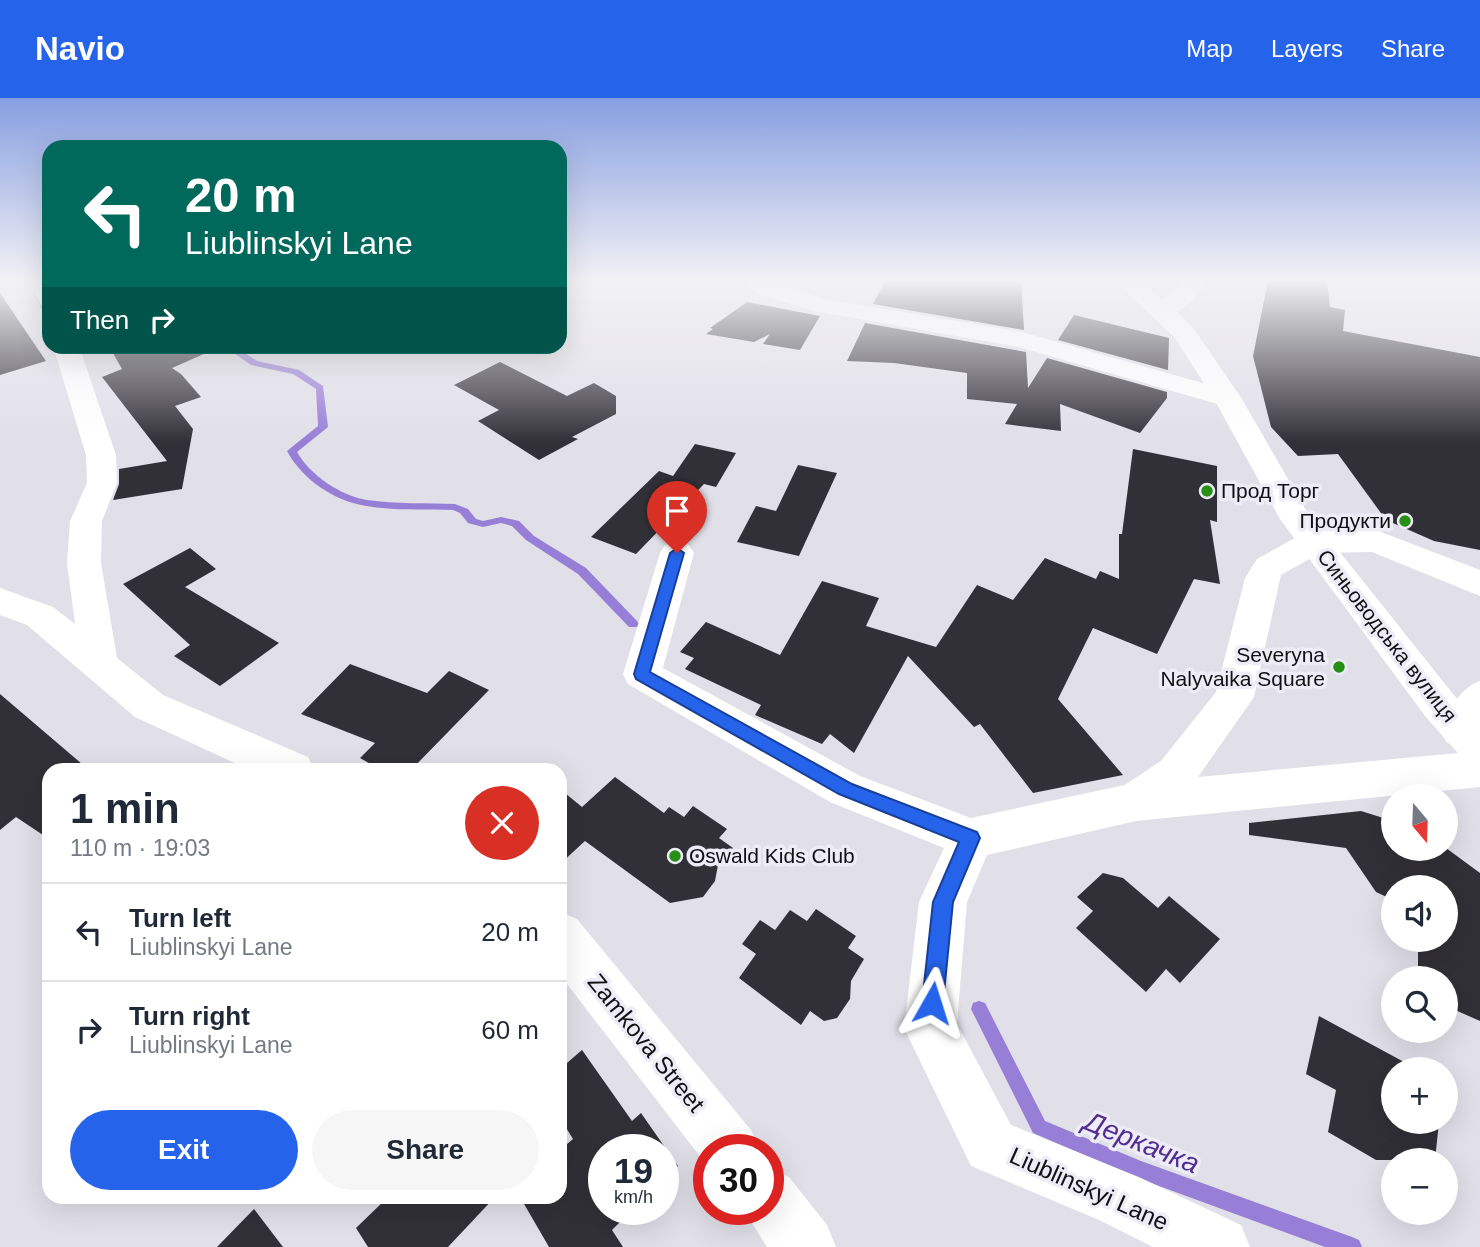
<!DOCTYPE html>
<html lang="en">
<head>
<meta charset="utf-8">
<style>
  body { margin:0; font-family:Helvetica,sans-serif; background:#f6f6f7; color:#1f2937; height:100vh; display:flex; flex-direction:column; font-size:26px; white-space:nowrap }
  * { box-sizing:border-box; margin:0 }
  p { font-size:23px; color:#747a83 }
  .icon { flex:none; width:38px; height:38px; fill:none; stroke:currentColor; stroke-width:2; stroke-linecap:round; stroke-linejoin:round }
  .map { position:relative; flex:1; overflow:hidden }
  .sheet { position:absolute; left:42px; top:665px; width:525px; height:441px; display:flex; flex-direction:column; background:#fff; border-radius:21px; box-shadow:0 7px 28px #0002 }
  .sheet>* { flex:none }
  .banner { position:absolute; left:42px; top:42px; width:525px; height:214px; border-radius:21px; box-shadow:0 7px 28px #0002; background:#00695c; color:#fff; overflow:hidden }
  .needle { width:46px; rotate:161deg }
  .buttons { position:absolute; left:1381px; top:686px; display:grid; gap:14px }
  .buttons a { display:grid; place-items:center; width:77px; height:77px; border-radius:50%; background:#fff; box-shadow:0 7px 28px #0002; font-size:35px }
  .speed { position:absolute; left:588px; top:1036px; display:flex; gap:14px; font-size:35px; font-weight:700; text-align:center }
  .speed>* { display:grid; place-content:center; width:91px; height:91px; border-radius:50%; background:#fff; box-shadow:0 7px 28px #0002; line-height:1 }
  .speed small { font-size:18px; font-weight:400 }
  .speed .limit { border:10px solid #d22; background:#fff; color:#111 }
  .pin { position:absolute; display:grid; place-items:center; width:60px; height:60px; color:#fff; margin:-72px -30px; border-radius:50% 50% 50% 0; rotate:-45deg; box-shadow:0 0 7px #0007 }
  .pin .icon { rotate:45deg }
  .me { position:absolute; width:77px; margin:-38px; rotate:6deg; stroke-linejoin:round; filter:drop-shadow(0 0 5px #0008) }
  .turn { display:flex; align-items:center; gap:24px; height:147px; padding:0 28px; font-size:32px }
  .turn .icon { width:91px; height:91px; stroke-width:2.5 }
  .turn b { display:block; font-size:49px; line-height:60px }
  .then { display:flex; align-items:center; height:66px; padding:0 28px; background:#0003; gap:14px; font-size:26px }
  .round { display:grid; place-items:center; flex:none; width:74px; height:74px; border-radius:37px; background:#f6f6f7 }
  .overview { display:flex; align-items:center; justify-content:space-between; height:119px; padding:0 28px }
  h1 { font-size:42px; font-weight:700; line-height:52px }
  .primary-button { display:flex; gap:14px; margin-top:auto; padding:14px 28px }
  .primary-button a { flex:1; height:80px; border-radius:42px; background:#2563eb; color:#fff; font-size:28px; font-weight:700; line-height:80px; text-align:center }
  .primary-button a+a { background:#f6f6f7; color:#1f2937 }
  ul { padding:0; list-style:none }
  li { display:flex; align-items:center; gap:21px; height:98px; padding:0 28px; border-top:2px solid #e0e1e3 }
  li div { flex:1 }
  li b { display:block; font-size:26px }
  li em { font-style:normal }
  header { display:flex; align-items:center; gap:42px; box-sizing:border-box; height:98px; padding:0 35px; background:#2563eb; color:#fff }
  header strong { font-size:33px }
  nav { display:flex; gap:38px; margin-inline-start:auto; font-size:24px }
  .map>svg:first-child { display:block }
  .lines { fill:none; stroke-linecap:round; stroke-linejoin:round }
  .stream { fill:#977fd7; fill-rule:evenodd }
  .building { fill:#323037 }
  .street { fill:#fff; fill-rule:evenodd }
  .secondary { fill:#fff; fill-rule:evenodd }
  .route { fill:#2563eb; stroke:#184099; stroke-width:2 }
  .poi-dot { fill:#269014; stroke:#eeecf6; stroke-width:2.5 }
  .labels { text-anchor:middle; stroke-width:7; stroke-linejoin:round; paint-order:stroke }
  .poi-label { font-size:21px; fill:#111114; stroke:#eeecf6; text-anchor:start }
  .street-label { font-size:21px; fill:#111114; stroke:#eeecf6 }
  .near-street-label { font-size:24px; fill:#111114; stroke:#eeecf6 }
  .near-water-label { font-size:28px; font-style:italic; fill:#522d93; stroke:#eeecf6 }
</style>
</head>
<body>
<header>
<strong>Navio</strong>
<nav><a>Map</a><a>Layers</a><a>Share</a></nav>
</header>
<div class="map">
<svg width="1480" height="1149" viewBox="0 0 1480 1149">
  <rect width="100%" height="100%" fill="#e1dfe8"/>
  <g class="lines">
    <g class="stream">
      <polygon points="29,183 37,183 49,210 49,221 45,219"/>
      <path d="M224 248H234L257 263 299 272 323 288 328 329 297 354C310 377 341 398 367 402 396 406 426 405 455 406L468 411 476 421 483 423 501 419 519 423 534 438 586 470 637 523 639 526 637 529H629L578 476 526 442 512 428 501 425 483 429 468 425 460 415 453 412C425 411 394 413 366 408 334 403 302 381 287 353L318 328 316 291 293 276 251 267Z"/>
      <polygon points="979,903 985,905 1045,1023 1141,1063 1352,1139 1359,1142 1362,1149 1325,1149 1140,1081 1033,1035 971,911 973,905"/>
    </g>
  </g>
  <g class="building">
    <polygon points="885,183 1021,183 1024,232 873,206"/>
    <polygon points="1268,183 1327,183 1330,209 1345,212 1343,233 1480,259 1480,452 1434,443 1386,422 1338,356 1298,358 1271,329 1253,258"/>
    <polygon points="0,195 46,263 0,277"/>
    <polygon points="747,204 794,213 820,218 800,252 763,246 770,236 754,244 706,236 713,231 710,230"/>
    <polygon points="1074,217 1169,240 1168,272 1058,242"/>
    <polygon points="865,225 1026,254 1028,290 1047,260 1167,294 1167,300 1140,335 1060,306 1061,333 1005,326 1017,306 967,301 967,275 894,265 847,263"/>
    <polygon points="109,248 222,248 172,270 181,276 201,299 175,308 193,331 182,391 113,402 119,386 119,371 167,363 102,279 122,271"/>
    <polygon points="500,264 567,298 594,285 616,298 616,316 572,339 578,341 539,362 478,323 499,312 454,287"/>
    <polygon points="695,346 736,355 716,389 704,386 636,456 591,439 659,373 673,378"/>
    <polygon points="1133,351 1217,368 1217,424 1210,422 1220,486 1194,481 1157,556 1093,530 1058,601 1123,677 1033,695 980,626 974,629 908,558 854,655 830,636 822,646 755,617 761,607 685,571 694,560 680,554 706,524 780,557 822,483 879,500 866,528 936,549 977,487 1013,502 1045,460 1096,481 1100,473 1119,481 1119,436 1122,436"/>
    <polygon points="798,367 837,375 799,458 737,444 756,408 776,413"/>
    <polygon points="190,450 216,471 185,489 279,545 220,588 174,558 190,547 123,486"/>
    <polygon points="350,566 427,595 449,573 489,592 411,672 381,672 360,660 375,645 301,616"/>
    <polygon points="0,596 89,672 49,672 49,741 16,719 0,732"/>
    <polygon points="615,679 664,715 669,709 684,719 693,708 727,731 719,740 733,750 718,767 715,783 703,799 670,805 585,743 560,766 560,691 582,709"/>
    <polygon points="1361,713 1393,723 1393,751 1446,750 1480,775 1480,923 1446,908 1446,880 1418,880 1418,842 1446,842 1446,789 1393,789 1393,802 1376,794 1346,750 1249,737 1249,725"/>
    <polygon points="1103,775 1123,780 1158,810 1169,798 1220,841 1180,885 1166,871 1146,894 1076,830 1093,813 1077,799"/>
    <polygon points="816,811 856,838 848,850 864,861 851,883 850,901 837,920 824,923 810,913 801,927 739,880 756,856 742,846 760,822 775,832 790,812 807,823"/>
    <polygon points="1319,918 1417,971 1393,971 1393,1024 1439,1024 1435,1062 1376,1062 1328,1034 1336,992 1306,976"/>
    <polygon points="582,952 632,1023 641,1015 678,1068 663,1082 663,1052 604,1052 604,1111 633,1111 612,1132 623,1149 549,1149 520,1099 560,1099 560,1052 573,1041 560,1020 560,971"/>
    <polygon points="388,1099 495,1099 448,1149 368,1149 356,1130"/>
    <polygon points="254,1111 283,1149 217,1149"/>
  </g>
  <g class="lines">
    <g class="street">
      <polygon points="28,183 49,183 49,209 41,207"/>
      <polygon points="744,183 769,183 825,201 1022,234 1238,295 1242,301 1238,307 1228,309 1019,249 814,213 758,196"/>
      <path d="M1184 183H1208C1198 199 1174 223 1155 218L1151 213 1155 208Z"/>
      <polygon points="53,248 79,248 116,357 117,385 102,423 101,465 117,560 163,597 308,659 314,672 250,672 135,619 27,527 0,517 0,490 53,509 75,526 67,465 70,423 87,385 86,357"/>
      <polygon points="1376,432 1480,472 1480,498 1372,454 1320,455 1281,477 1254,599 1198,679 1480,653 1480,689 1136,723 987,757 967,804 957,926 1011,1027 1141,1080 1241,1127 1250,1149 1153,1149 1099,1122 971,1068 904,930 919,804 944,750 830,704 628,586 623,576 660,455 665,447 677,444 689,447 694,455 663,570 860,678 971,720 1125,687 1161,663 1216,594 1245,480 1257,461 1302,436 1314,433"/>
      <path d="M1480 583V634L1474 644 1460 649 1446 644 1440 632C1449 613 1459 590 1480 583Z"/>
      <polygon points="560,814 577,821 751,1032 760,1052 709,1052 709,1070 560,877"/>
      <polygon points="768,1070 789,1079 827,1127 836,1149 767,1149 743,1111 768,1111"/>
    </g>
    <polygon class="secondary" points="1115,183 1140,183 1171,208 1194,231 1242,301 1304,409 1453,596 1480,624 1480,668 1465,663 1425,618 1280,421 1214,301 1175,240"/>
  </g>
  <linearGradient id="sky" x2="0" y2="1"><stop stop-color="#879fe1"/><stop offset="0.53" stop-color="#f2f1f5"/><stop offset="1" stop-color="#f2f1f5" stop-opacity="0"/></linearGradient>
  <rect width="1480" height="344" fill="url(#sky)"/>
  <polygon class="route" points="677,450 684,455 650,574 852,686 977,734 980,740 953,804 943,905 940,912 932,915 925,912 922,905 933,804 959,744 839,696 636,581 634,576 670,455"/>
  <g class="poi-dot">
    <circle cx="1207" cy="393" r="7"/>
    <circle cx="1405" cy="423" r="7"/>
    <circle cx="1339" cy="569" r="7"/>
    <circle cx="675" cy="758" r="7"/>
  </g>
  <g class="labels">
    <g class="poi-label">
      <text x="1221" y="400">Прод Торг</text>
      <text x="1391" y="430" text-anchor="end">Продукти</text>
      <text x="1325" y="564" text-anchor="end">Severyna<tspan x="1325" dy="24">Nalyvaika Square</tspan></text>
      <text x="689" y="765">Oswald Kids Club</text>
    </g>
    <g class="street-label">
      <text transform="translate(1387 538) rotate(52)" y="7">Синьоводська вулиця</text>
    </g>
    <g class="near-street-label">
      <text transform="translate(646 945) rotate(51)" y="8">Zamkova Street</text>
      <text transform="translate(1089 1091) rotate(24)" y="8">Liublinskyi Lane</text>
    </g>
    <g class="near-water-label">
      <text transform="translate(1142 1044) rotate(22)" y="10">Деркачка</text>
    </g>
  </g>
</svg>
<div class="buttons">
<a><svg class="needle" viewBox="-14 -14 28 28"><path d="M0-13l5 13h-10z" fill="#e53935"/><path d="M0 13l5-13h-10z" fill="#747a83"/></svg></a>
<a><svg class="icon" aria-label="sound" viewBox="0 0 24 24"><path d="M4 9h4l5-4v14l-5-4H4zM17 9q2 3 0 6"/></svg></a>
<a><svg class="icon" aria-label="search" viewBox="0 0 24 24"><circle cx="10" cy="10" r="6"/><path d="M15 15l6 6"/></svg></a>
<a>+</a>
<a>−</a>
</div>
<div class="speed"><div>19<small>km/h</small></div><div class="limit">30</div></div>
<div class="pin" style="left:677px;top:455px;background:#d93025"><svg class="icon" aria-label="arrive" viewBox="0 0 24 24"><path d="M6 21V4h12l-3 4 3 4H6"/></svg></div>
<svg class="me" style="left:932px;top:905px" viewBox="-20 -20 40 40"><path d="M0-17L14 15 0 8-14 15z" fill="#2563eb" stroke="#fff" stroke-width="4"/></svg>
<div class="banner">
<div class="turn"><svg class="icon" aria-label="left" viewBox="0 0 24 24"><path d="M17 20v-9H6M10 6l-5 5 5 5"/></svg><div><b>20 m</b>Liublinskyi Lane</div></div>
<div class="then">Then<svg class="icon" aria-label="right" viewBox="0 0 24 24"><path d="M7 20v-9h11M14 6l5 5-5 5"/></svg></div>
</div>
<section class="sheet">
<div class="overview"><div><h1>1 min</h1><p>110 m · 19:03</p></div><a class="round" style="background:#d93025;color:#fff"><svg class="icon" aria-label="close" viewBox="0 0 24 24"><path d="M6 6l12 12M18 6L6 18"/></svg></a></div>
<ul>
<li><svg class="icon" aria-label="left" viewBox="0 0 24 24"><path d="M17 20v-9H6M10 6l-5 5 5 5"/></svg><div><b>Turn left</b><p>Liublinskyi Lane</p></div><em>20 m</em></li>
<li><svg class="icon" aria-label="right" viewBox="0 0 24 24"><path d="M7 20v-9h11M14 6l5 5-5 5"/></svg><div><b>Turn right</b><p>Liublinskyi Lane</p></div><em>60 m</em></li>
</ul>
<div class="primary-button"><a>Exit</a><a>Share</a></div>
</section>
</div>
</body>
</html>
